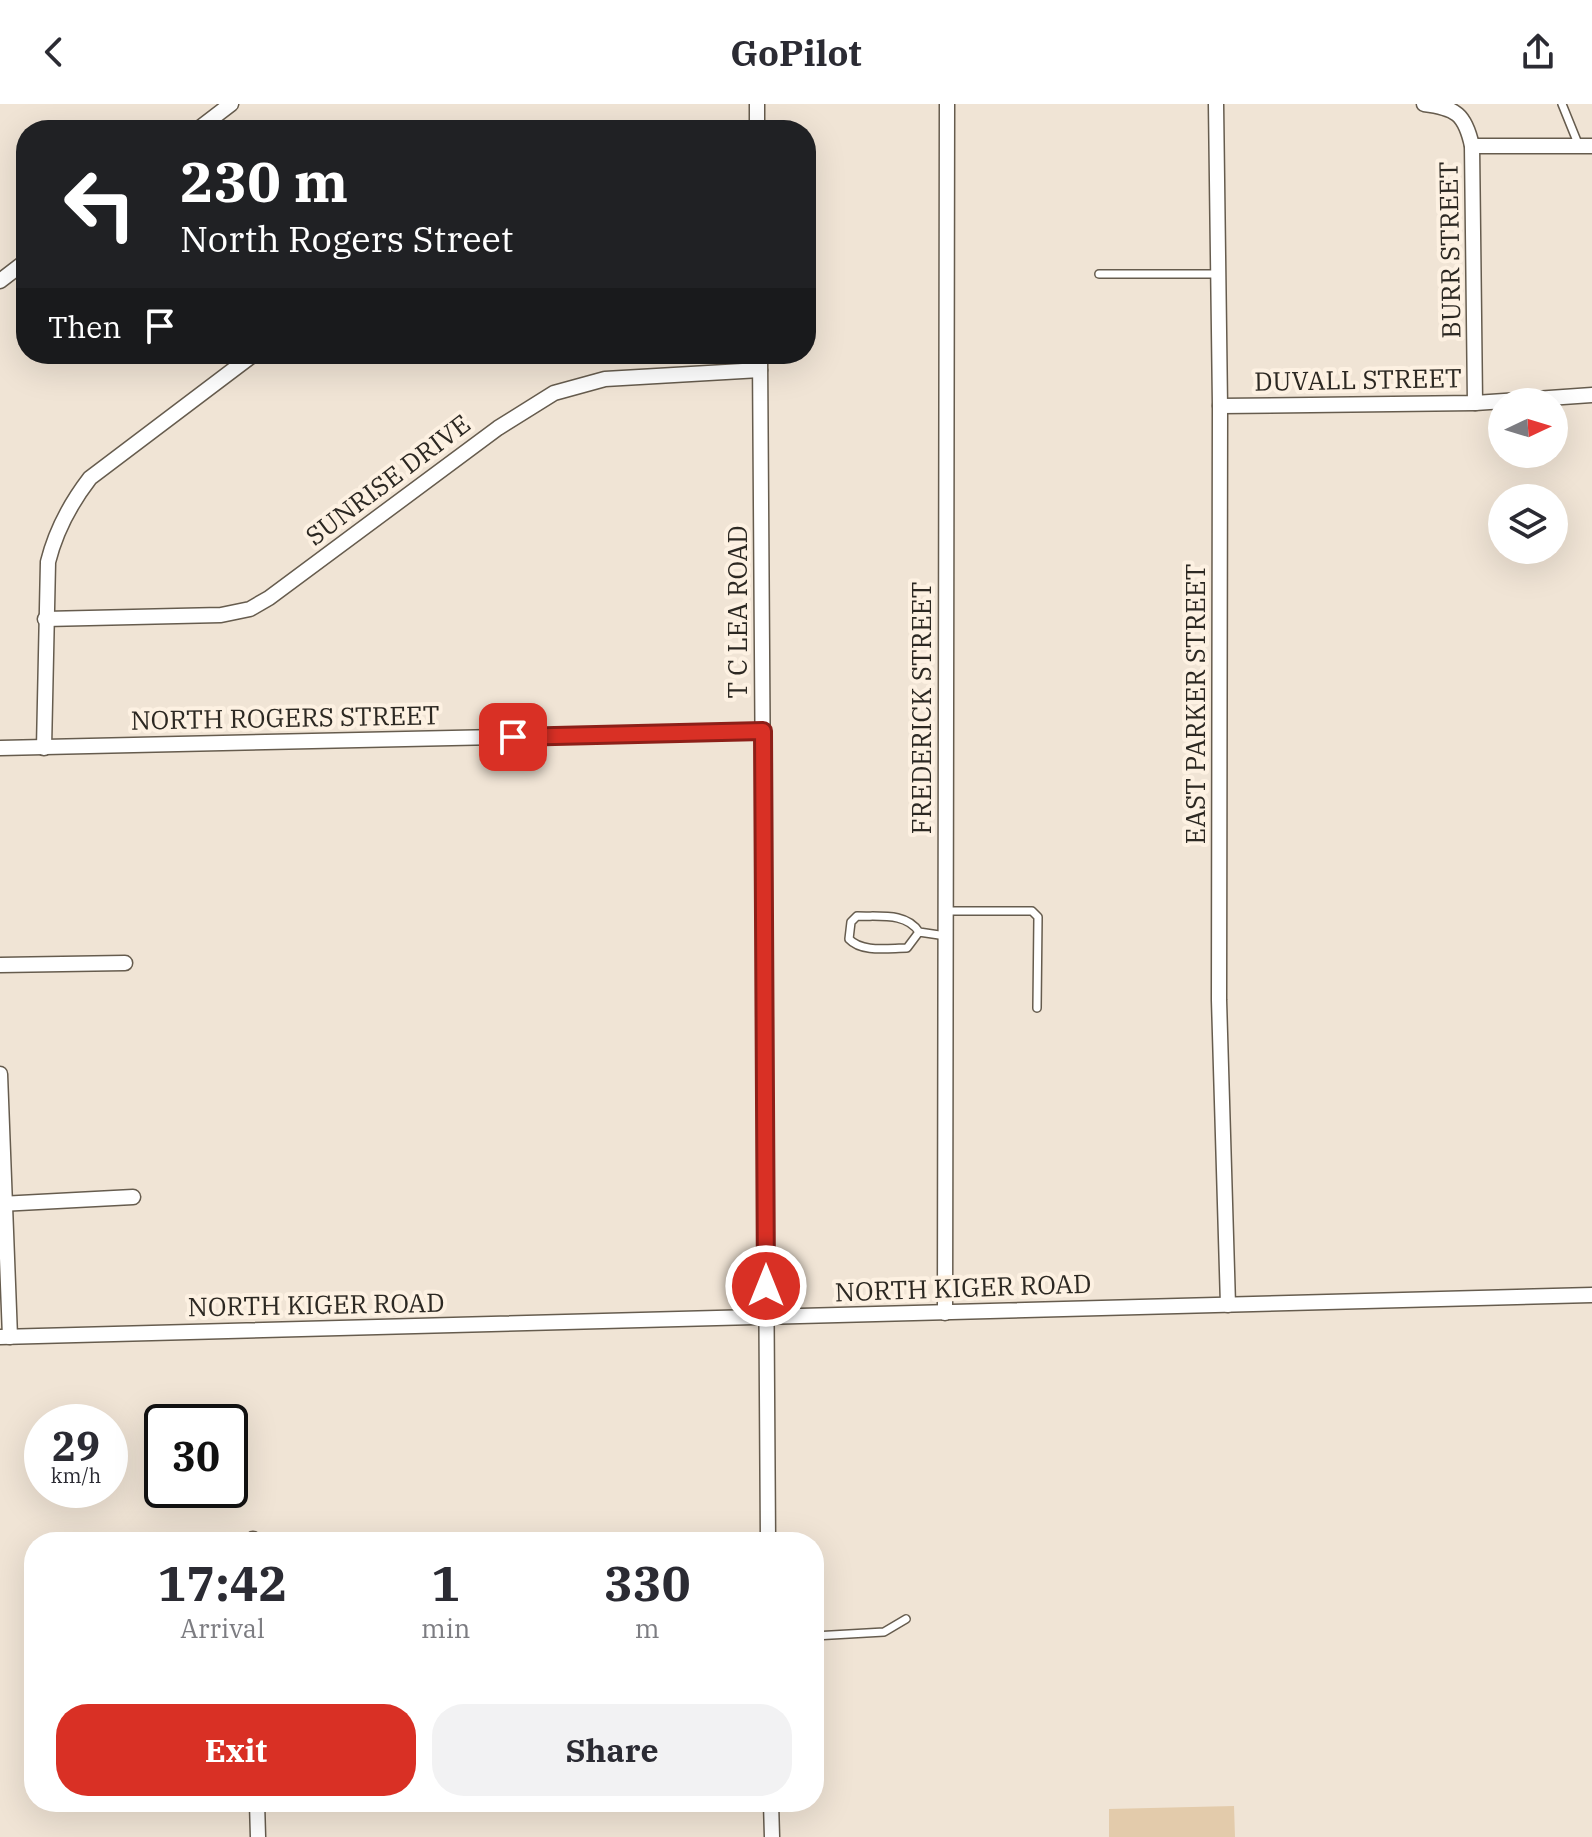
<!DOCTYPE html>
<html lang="en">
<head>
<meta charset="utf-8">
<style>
  body { margin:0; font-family:"IBM Plex Serif",serif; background:#f2f2f3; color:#2b2b33; height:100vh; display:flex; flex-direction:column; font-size:30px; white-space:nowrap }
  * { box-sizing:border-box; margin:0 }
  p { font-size:26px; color:#7c7c81 }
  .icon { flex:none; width:44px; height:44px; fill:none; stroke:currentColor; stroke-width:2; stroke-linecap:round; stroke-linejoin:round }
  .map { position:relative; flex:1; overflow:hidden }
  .drawer { position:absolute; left:24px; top:1428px; width:800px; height:280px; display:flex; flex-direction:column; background:#fff; border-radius:32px; box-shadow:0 8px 32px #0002 }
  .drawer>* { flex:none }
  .hud { position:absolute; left:16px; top:16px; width:800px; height:244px; border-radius:32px; box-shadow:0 8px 32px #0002; background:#202124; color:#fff; overflow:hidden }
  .needle { width:52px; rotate:86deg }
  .controls { position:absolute; left:1488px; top:284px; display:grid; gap:16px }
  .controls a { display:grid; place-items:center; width:80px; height:80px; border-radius:50%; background:#fff; box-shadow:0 8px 32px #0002; font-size:40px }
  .speed { position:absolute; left:24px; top:1300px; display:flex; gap:16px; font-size:40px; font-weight:700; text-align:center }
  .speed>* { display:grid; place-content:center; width:104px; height:104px; border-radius:50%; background:#fff; box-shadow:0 8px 32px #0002; line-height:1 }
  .speed small { font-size:20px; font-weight:400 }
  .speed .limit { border:4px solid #111; border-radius:12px; background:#fff; color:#111 }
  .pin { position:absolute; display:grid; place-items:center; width:68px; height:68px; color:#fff; margin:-34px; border-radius:16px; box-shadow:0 4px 12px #0006 }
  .me { position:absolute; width:88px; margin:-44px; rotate:0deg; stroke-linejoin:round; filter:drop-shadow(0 0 6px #0008) }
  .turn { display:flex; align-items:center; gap:28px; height:168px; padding:0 32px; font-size:36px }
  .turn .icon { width:104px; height:104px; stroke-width:2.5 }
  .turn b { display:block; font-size:56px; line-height:68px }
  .then { display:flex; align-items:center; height:76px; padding:0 32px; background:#0003; gap:16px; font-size:30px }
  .eta { display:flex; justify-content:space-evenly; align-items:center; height:136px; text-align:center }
  .eta b { font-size:48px; font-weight:800; line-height:56px }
  .button { display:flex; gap:16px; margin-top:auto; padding:16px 32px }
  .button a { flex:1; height:92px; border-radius:32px; background:#d93025; color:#fff; font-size:32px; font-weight:800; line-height:92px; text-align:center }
  .button a+a { background:#f2f2f3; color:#2b2b33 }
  header { display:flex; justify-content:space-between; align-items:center; height:104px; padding:0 32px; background:#fff; font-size:36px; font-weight:800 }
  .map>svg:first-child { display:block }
  .green { fill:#e3cbab }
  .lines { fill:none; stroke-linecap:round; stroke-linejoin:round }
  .lane-casing { stroke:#665c4e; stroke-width:10 }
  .street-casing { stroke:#665c4e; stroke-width:17 }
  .lane { stroke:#fff; stroke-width:7 }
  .street { stroke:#fff; stroke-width:14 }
  .route-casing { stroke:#8d1f18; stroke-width:20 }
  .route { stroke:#d93025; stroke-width:14 }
  .labels { text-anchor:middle; stroke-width:8; stroke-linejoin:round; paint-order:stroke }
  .street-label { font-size:26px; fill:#2c2822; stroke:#fdf1e2 }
</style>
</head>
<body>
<header><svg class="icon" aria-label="back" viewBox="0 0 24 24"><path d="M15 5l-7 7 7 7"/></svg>GoPilot<svg class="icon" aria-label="share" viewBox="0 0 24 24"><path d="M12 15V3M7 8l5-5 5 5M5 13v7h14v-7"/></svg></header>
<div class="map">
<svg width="1592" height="1733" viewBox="0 0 1592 1733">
  <rect width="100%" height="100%" fill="#f0e4d5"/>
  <polygon class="green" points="1234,1702 1235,1733 1109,1733 1109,1705"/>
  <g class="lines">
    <g class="lane-casing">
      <g id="lane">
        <polyline points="1562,0 1579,42"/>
        <polyline points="1099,170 1218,170"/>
        <polyline points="946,807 1032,807 1038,813 1037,904"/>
        <path d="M919 828 907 844C889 844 862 849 849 835L851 818 857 812C879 813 906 808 919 828L946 832"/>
        <polyline points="814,1532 884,1528 906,1515"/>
      </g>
    </g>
    <g class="street-casing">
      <g id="street">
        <polyline points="757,0 757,26"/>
        <polyline points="1216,0 1220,302 1219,896 1228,1201"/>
        <path d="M1424 0C1456 4 1465 10 1472 42L1475 299"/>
        <polyline points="197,26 231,0"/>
        <polyline points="1472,42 1592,42"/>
        <polyline points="0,177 26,157"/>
        <polyline points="760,250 768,1438"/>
        <polyline points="1220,302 1475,299 1592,291"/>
        <polyline points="45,515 221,511 250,505 269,494 498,324 554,289 605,275 760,266"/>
        <polyline points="0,644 763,627"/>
        <path d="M44 644 48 458C56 426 70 400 90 374L254 250"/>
        <polyline points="0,861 125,859"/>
        <polyline points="0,970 10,1233"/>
        <polyline points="0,1100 133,1093"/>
        <polyline points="945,1209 947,0"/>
        <polyline points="0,1233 1592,1191"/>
        <polyline points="253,1438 253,1435"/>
        <polyline points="257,1698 258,1733"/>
        <polyline points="771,1698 772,1733"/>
      </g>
    </g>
    <use href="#lane" class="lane"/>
    <use href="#street" class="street"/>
  </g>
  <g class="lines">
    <g class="route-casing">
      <polyline id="route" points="513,633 763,627 766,1182"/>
    </g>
    <use href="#route" class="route"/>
  </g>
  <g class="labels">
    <g class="street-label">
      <text transform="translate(1450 146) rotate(-91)" y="9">BURR STREET</text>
      <text transform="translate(1358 276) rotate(-1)" y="9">DUVALL STREET</text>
      <text transform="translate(388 376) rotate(-37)" y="9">SUNRISE DRIVE</text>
      <text transform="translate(738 508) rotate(-90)" y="9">T C LEA ROAD</text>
      <text transform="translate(1196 600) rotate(-90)" y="9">EAST PARKER STREET</text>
      <text transform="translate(922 604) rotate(-90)" y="9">FREDERICK STREET</text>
      <text transform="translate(285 614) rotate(-1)" y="9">NORTH ROGERS STREET</text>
      <text transform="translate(963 1184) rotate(-2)" y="9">NORTH KIGER ROAD</text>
      <text transform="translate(316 1201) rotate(-1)" y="9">NORTH KIGER ROAD</text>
    </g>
  </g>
</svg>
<div class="controls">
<a><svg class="needle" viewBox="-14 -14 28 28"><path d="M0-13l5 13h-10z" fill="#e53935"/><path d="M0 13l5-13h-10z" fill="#7c7c81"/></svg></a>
<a><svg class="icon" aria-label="layers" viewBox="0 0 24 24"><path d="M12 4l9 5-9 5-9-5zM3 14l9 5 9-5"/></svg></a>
</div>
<div class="speed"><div>29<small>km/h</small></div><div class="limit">30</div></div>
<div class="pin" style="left:513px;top:633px;background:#d93025"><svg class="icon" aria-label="arrive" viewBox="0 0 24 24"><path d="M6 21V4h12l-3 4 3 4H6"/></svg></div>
<svg class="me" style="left:766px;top:1182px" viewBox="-20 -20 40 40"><circle r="17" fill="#d93025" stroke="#fff" stroke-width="3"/><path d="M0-11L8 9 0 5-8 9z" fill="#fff"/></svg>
<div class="hud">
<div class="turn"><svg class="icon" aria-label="left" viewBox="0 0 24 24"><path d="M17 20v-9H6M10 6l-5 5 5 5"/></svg><div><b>230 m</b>North Rogers Street</div></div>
<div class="then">Then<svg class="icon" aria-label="arrive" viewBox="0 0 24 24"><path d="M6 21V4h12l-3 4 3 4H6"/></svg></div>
</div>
<section class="drawer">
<div class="eta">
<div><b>17:42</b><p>Arrival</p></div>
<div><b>1</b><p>min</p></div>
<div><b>330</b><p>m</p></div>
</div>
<div class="button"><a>Exit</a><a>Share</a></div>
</section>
</div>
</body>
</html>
